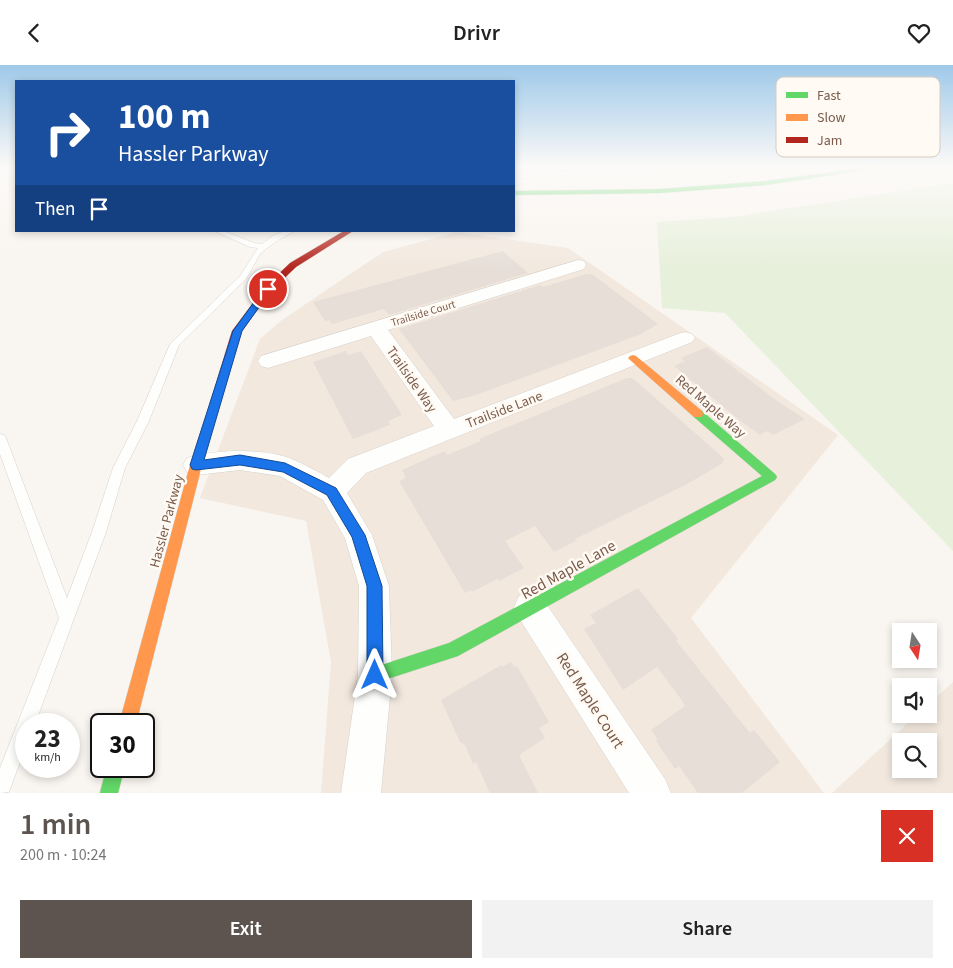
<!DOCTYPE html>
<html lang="en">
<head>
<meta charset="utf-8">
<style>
  body { margin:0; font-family:"Source Sans 3",sans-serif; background:#f2f2f2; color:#222; height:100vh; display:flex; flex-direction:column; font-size:19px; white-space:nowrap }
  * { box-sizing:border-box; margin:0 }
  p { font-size:16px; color:#767676 }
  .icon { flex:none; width:28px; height:28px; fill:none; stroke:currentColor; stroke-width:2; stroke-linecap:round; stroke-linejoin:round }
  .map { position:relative; height:728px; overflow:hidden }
  .drawer { display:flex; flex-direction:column; background:#fff; flex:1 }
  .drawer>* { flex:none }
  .banner { position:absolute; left:15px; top:15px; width:500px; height:152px; border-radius:0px; box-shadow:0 2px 8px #0003; background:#1a4fa0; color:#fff; overflow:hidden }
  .needle { width:32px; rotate:168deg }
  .buttons { position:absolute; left:892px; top:558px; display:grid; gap:10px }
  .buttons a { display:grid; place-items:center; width:45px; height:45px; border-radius:0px; background:#fff; box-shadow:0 2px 8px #0003; font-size:25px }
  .speed { position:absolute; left:15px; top:648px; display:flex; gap:10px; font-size:25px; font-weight:700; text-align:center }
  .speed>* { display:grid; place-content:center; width:65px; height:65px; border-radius:50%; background:#fff; box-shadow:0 2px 8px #0003; line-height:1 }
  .speed small { font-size:12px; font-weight:400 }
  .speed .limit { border:2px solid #111; border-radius:8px; background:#fff; color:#111 }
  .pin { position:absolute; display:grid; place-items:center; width:42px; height:42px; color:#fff; margin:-21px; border:2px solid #fff; border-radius:50%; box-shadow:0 1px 5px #0007 }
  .me { position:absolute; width:55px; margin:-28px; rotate:0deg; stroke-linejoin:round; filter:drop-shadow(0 0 4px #0008) }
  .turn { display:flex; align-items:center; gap:18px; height:105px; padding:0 20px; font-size:22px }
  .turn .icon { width:65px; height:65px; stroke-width:2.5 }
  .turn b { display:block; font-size:35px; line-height:42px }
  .then { display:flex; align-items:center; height:48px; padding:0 20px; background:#0003; gap:10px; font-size:19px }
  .round { display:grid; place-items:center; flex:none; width:52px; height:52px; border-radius:0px; background:#f2f2f2 }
  .headline { display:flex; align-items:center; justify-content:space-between; height:85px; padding:0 20px }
  h1 { font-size:30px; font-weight:600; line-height:38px; color:#5d544f }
  .button { display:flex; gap:10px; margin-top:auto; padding:10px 20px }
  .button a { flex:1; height:58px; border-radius:0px; background:#5d544f; color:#fff; font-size:20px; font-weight:600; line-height:58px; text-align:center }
  .button a+a { background:#f2f2f2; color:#222 }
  header { display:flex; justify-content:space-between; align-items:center; height:65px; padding:0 20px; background:#fff; font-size:22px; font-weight:600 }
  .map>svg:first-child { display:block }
  .residential { fill:#f2e8de; fill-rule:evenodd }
  .green { fill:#e7f0db }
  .building { fill:#e6ded7 }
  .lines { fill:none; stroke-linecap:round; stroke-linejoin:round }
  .lane-casing { stroke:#d7d1cb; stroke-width:1 }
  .street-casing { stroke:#d7d1cb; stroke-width:1 }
  .fast-casing { stroke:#d9d2cb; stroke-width:1 }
  .slow-casing { stroke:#d9d2cb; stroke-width:1 }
  .jam-casing { stroke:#d9d2cb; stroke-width:1 }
  .lane { fill:#fefefd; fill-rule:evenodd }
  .street { fill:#fefefd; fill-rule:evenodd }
  .fast { fill:#63d668; fill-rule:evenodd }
  .slow { fill:#ff974d; fill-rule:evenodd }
  .jam { fill:#b3261e; fill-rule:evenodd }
  .route { fill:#1a73e8; stroke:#114b97 }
  .labels { text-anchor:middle; stroke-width:5; stroke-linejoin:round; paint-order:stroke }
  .far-street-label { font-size:11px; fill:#7a5c4d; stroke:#fffaf3 }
  .street-label { font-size:14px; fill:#7a5c4d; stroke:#fffaf3 }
  .near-street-label { font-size:16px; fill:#7a5c4d; stroke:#fffaf3 }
  .key { fill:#fffaf3; stroke:#d7cbc1; stroke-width:1 }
  .key-label { font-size:14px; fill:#7a5c4d }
</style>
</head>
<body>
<header><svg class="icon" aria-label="back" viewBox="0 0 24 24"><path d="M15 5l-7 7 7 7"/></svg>Drivr<svg class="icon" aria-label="heart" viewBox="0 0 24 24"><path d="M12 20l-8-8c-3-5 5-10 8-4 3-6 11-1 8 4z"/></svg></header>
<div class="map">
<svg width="953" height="728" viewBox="0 0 953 728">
  <rect width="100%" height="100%" fill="#f9f5f0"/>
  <g class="residential">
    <polygon points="457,167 568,183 838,370 691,553 824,728 321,728 331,597 306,456 200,433 260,274 282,255 383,187"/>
    <path d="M953 617V728H832L918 649H929V639ZM901 676H929V704H901Z"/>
  </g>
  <polygon class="green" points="953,118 953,486 725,248 662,243 657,157 733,152"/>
  <g class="building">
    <polygon points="503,186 528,208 389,250 384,244 332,259 330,255 325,256 313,237"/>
    <polygon points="587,209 592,209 658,259 641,269 476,330 453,336 399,264 540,220 543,222"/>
    <polygon points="707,282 777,336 805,354 773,370 767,366 760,370 742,357 674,301 685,296 681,293"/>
    <polygon points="346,286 348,290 361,286 402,350 388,356 390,360 353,374 313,297"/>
    <polygon points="627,313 632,313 637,317 719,389 725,395 721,397 723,398 687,419 575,474 576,476 554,487 535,461 505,476 524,503 499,516 497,514 472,527 471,525 465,528 399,416 406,413 402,405 445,386 447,390 481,376 479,374 498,366"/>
    <polygon points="638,523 678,574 676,576 750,668 754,665 780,697 742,728 698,728 679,701 675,704 656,676 658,675 651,665 685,641 681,634 657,602 623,625 584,564 596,558 590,550"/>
    <polygon points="511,597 515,602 517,601 549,657 539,663 545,673 519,690 538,728 490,728 476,697 473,699 465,680 460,677 441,635 501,600 502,602"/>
  </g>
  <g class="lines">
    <g class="lane-casing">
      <g id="lane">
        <rect x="0" y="102" width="16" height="3"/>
        <polygon points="626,102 653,102 650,104 514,114 514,110"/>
        <polygon points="214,166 224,166 254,178 262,179 274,170 285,166 295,166 280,174 267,183 260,189 246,214 179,280 149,356 125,403 106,467 35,659 26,659 26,681 9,727 0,728 0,703 59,553 0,389 0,369 4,370 6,373 67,533 92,467 113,403 137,356 170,279 240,211 258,183 250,182"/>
      </g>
    </g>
    <g class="street-casing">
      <g id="street">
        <path d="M578 195 584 196 586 200 584 204 388 265 454 354 678 269 685 267 692 269 695 273 692 277 366 408 347 428 372 470 389 521 392 610 381 728H341L358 610 359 521 345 473 323 435 280 411 240 405 196 410 187 407 183 400 187 393C216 384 267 383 294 395 306 400 318 407 329 413L348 394 434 361 371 271 268 303 261 301 258 296 261 291Z"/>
        <polygon points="530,527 541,531 665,714 671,728 629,728 519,553 514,542 519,531"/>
      </g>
    </g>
    <g class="fast-casing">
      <g id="fast">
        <polygon points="869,102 885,102 766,120 660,128 514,130 514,126 660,124 766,116"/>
        <polygon points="698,345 702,346 775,409 777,412 775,415 458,591 375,618 369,616 367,610 369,604 449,578 762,411 694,352 693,349"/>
        <polygon points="107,701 125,701 118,728 100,728"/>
      </g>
    </g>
    <g class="slow-casing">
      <g id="slow">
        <polygon points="633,290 636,291 702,346 703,349 702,352 694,352 630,295 628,293 630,291"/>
        <polygon points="215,334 220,338 202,400 136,659 119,659 190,400 210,338"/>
      </g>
    </g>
    <g class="jam-casing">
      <polygon id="jam" points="344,166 353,166 296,202 271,226 242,266 220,338 215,342 211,341 210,338 232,266 265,222 290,198"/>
    </g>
    <use href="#lane" class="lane"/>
    <use href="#street" class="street"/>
    <use href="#fast" class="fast"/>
    <use href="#slow" class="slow"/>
    <use href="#jam" class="jam"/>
  </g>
  <linearGradient id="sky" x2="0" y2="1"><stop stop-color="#9ec9e9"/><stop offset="0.5" stop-color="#fcfaf8"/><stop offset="1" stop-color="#fcfaf8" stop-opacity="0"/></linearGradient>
  <rect width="953" height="204" fill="url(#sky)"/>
  <polygon class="route" points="268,221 272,224 242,266 204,395 240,390 285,398 336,423 365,470 382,521 383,610 381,616 375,618 369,616 367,610 367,521 352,472 327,430 283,407 240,400 196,405 192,404 190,400 233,266 265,222"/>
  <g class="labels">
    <g class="far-street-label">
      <text transform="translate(423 248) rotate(-17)" y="4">Trailside Court</text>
    </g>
    <g class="street-label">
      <text transform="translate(412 314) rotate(55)" y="5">Trailside Way</text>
      <text transform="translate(711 341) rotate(41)" y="5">Red Maple Way</text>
      <text transform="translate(504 344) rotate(-21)" y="5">Trailside Lane</text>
      <text transform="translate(166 456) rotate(-75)" y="5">Hassler Parkway</text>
    </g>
    <g class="near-street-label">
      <text transform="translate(568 504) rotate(-29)" y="6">Red Maple Lane</text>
      <text transform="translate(591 635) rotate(57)" y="6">Red Maple Court</text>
    </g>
  </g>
  <rect x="776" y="12" width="164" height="80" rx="8" class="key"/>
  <rect x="786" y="27" width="22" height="6" fill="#63d668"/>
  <rect x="786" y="49" width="22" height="7" fill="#ff974d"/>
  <rect x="786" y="72" width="22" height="6" fill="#b3261e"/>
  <g class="key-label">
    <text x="817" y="35">Fast</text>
    <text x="817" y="57">Slow</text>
    <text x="817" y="80">Jam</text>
  </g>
</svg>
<div class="buttons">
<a><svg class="needle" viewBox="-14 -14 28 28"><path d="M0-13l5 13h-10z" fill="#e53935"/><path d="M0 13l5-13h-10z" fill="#767676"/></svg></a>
<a><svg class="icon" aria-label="sound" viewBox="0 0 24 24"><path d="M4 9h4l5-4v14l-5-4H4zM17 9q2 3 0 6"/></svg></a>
<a><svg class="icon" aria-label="search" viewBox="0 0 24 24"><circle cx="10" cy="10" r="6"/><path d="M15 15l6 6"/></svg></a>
</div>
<div class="speed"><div>23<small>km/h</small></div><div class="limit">30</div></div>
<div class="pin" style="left:268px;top:224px;background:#d93025"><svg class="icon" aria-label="arrive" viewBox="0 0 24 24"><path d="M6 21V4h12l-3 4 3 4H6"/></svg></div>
<svg class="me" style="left:375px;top:610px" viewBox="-20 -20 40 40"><path d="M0-17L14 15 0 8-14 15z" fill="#1a73e8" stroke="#fff" stroke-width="4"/></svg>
<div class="banner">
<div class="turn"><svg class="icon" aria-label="right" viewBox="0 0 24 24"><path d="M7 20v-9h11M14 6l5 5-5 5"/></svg><div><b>100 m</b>Hassler Parkway</div></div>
<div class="then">Then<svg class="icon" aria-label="arrive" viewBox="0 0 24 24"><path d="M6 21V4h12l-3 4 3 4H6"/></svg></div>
</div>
</div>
<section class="drawer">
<div class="headline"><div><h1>1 min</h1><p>200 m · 10:24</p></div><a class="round" style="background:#d93025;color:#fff"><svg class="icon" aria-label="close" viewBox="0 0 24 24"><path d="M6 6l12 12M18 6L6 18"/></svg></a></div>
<div class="button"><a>Exit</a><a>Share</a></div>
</section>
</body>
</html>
